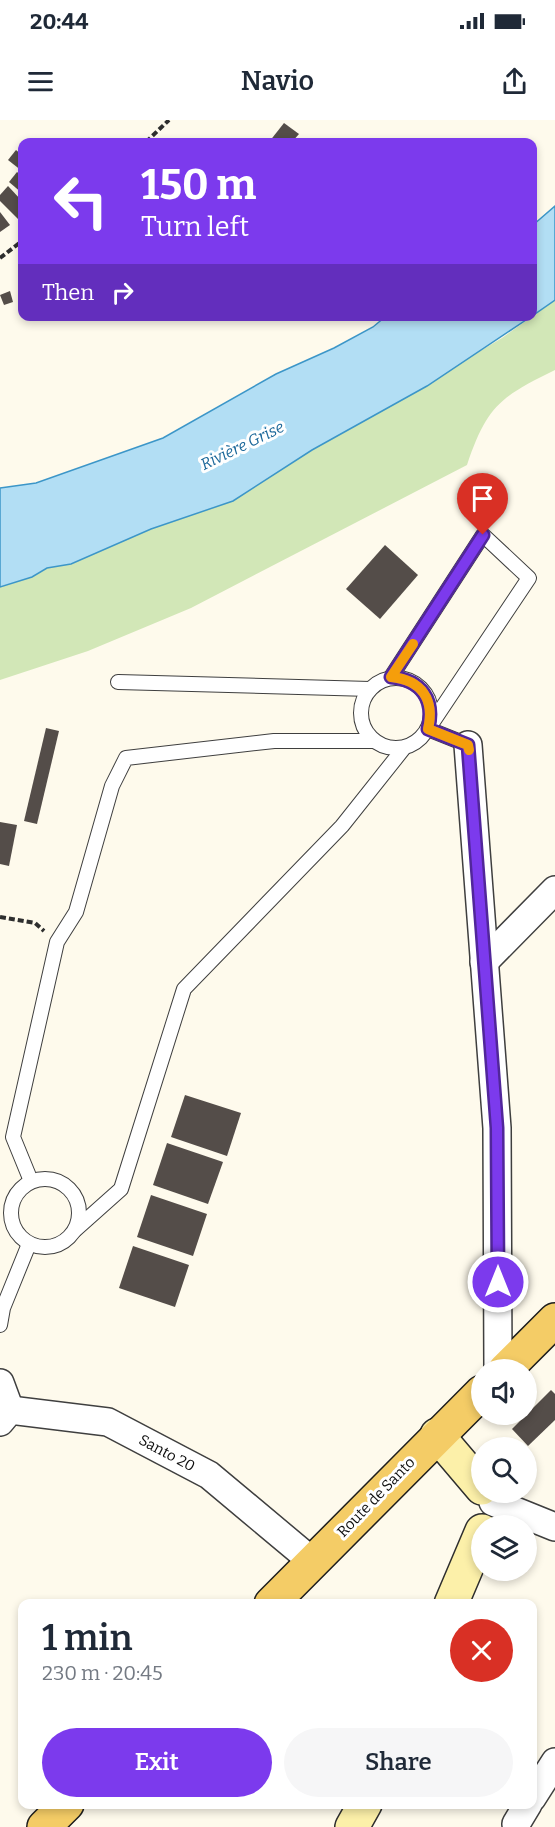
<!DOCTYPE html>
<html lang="en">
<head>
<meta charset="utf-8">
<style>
  body { margin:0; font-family:Bitter,serif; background:#f6f6f7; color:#1f2937; height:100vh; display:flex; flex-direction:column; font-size:22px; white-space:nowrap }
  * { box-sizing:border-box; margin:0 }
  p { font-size:20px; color:#747a83 }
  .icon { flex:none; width:33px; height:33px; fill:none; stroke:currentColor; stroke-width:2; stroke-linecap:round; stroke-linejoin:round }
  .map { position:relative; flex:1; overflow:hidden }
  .drawer { position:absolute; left:18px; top:1479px; width:519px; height:210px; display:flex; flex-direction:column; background:#fff; border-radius:12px; box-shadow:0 3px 9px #0003 }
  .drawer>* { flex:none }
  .guide { position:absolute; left:18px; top:18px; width:519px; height:183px; border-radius:12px; box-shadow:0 3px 9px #0003; background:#7c3aed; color:#fff; overflow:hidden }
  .fabs { position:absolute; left:471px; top:1239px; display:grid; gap:12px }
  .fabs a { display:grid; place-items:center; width:66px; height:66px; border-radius:50%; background:#fff; box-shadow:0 3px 9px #0003; font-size:30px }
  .pin { position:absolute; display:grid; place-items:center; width:51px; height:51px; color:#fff; margin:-62px -26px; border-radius:50% 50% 50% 0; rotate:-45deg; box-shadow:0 0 6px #0007 }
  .pin .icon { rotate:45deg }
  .me { position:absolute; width:66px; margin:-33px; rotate:0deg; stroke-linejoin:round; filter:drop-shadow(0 0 4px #0008) }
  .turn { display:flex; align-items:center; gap:21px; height:126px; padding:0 24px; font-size:27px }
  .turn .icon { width:78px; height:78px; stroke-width:2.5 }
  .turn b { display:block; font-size:42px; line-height:51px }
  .then { display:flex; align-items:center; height:57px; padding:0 24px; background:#0003; gap:12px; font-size:22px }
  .round { display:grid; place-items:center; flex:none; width:63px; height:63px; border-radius:32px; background:#f6f6f7 }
  .headline { display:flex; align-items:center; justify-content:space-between; height:102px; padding:0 24px }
  h1 { font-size:36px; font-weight:600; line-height:45px }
  .action { display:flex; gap:12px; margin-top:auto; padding:12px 24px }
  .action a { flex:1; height:69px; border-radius:36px; background:#7c3aed; color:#fff; font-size:24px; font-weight:600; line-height:69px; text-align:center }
  .action a+a { background:#f6f6f7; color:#1f2937 }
  .status { display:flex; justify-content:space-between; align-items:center; height:42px; padding:0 30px; background:#fff; direction:ltr }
  .status svg { height:16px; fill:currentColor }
  header { display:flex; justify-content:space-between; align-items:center; height:78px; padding:0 24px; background:#fff; font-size:27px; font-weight:600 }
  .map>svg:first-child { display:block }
  .green { fill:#d2e7b7 }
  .water { fill:#b2def4; stroke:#3c96c8; stroke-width:1.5 }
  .building { fill:#544d49 }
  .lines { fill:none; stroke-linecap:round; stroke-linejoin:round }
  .lane-casing { stroke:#3f3f3f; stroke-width:16 }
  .street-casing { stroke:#3f3f3f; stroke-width:30 }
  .secondary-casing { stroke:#2e2e2e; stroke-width:36 }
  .primary-casing { stroke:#1d1d1d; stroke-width:36 }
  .path { stroke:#2e2e2e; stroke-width:4; stroke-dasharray:6 3; stroke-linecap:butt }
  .lane { stroke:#fff; stroke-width:14 }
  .street { stroke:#fff; stroke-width:27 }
  .secondary { stroke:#fcf0a9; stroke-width:33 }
  .primary { stroke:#f4cc66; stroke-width:33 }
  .route-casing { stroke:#51269a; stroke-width:15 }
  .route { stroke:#7c3aed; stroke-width:10 }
  .slow { stroke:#f59e0b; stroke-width:10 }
  .labels { text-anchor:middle; stroke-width:6; stroke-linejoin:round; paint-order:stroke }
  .street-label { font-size:15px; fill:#0c0c0c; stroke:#fff }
  .water-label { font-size:16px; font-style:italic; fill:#1a6799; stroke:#fff }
</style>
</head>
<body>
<div class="status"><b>20:44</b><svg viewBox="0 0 49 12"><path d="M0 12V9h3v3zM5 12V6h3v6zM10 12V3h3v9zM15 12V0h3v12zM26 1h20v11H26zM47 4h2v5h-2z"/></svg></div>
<header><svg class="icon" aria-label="menu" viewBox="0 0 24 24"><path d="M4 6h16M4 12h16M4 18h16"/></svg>Navio<svg class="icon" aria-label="share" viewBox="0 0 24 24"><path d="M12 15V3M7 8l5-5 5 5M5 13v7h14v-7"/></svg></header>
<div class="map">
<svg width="555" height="1707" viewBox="0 0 555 1707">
  <rect width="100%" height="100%" fill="#fefaec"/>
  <path class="green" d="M555 180V250C500 277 487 286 467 345L191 488 88 531 0 560V467L32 457 47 448 71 444 151 409 233 381 312 330 427 266 445 252 502 218Z"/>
  <g class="water">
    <polygon points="555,86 555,180 532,196 533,105"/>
    <polygon points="532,196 427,266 312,330 233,381 151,409 71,444 47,448 32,457 0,467 0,368 36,363 163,318 276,254 334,228 373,207 385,197"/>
  </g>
  <g class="building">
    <polygon points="284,3 299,14 292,22 269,22"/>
    <polygon points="16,30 22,35 22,51 8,40"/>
    <polygon points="17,52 22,56 22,73 9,62"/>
    <polygon points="8,66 22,81 22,95 18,99 0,81 0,75"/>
    <polygon points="0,92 10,105 0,112"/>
    <polygon points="10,171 13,182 4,185 0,175"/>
    <polygon points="385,425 418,455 380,499 346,469"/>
    <polygon points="46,608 59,611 37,704 24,701"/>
    <polygon points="0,702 17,705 9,746 0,744"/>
    <polygon points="185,975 241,993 227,1036 171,1017"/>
    <polygon points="167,1023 223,1042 208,1084 153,1065"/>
    <polygon points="151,1075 207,1094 193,1136 137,1117"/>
    <polygon points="133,1126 189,1145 175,1187 119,1168"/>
    <polygon points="551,1270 555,1274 555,1300 528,1326 512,1309"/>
  </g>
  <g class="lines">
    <g class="lane-casing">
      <g id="lane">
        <polyline points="391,557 483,415 529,458 428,609 468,625"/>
        <circle cx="396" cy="593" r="35"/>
        <polyline points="118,562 370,569"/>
        <circle cx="45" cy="1093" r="34"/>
        <polyline points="31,1061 13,1017 57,822 76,792 112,666 126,638 274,621 373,621"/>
        <polyline points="75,1110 121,1069 184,869 342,706 404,628"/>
        <polyline points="0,1205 3,1188 29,1124"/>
      </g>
    </g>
    <g class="street-casing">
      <g id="street">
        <polyline points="468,625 497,1008 498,1250"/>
        <polyline points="484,842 555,770"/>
        <polyline points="0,1263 10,1290"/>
        <polyline points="0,1302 10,1290 108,1302 209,1355 313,1442"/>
        <polyline points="493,1382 555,1407"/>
        <polyline points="532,1678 555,1642"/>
        <polyline points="516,1704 528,1684"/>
      </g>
    </g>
    <g class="secondary-casing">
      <g id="secondary">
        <polyline points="437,1315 482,1368"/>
        <polyline points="451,1484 482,1411"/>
        <polyline points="352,1707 365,1684"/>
      </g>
    </g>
    <g class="primary-casing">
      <g id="primary">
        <polyline points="505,1250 555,1200"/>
        <polyline points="271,1484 482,1272"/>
        <polyline points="44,1707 67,1684"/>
      </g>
    </g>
    <g class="path">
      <polyline points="146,22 169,0"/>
      <polyline points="0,138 22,121"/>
      <polyline points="0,797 35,803 44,811"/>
    </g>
    <use href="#lane" class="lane"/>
    <use href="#street" class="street"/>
    <use href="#secondary" class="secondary"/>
    <use href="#primary" class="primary"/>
  </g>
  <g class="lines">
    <g class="route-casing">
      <path id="route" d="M483 415 391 557C422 560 435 580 428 609L468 625 497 1008 498 1162"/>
    </g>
    <use href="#route" class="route"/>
    <path class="slow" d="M413 524 391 557C422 560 435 580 428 609L468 625 469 630"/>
  </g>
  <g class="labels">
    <g class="street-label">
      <text transform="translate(167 1333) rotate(28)" y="5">Santo 20</text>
      <text transform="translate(376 1377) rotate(-46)" y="5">Route de Santo</text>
    </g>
    <g class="water-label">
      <text transform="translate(242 325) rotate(-26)" y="6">Rivière Grise</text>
    </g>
  </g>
</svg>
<div class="fabs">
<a><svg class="icon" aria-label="sound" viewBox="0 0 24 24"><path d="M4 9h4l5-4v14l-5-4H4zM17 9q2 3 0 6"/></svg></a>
<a><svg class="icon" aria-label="search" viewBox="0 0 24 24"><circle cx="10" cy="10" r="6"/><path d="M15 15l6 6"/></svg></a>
<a><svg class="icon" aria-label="layers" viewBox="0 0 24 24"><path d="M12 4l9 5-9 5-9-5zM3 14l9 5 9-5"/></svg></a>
</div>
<div class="pin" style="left:483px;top:415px;background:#d93025"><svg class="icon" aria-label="arrive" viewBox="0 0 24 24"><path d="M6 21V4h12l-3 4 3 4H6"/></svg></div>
<svg class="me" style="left:498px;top:1162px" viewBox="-20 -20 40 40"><circle r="17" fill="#7c3aed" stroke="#fff" stroke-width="3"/><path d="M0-11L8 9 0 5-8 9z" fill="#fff"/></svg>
<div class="guide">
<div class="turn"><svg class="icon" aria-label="left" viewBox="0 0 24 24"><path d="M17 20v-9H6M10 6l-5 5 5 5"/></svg><div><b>150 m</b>Turn left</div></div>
<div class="then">Then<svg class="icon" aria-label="right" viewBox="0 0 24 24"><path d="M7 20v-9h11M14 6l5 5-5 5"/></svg></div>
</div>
<section class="drawer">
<div class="headline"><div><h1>1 min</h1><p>230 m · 20:45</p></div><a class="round" style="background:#d93025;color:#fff"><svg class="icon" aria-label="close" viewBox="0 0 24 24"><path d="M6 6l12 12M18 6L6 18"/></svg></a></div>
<div class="action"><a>Exit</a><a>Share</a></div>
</section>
</div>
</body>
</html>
